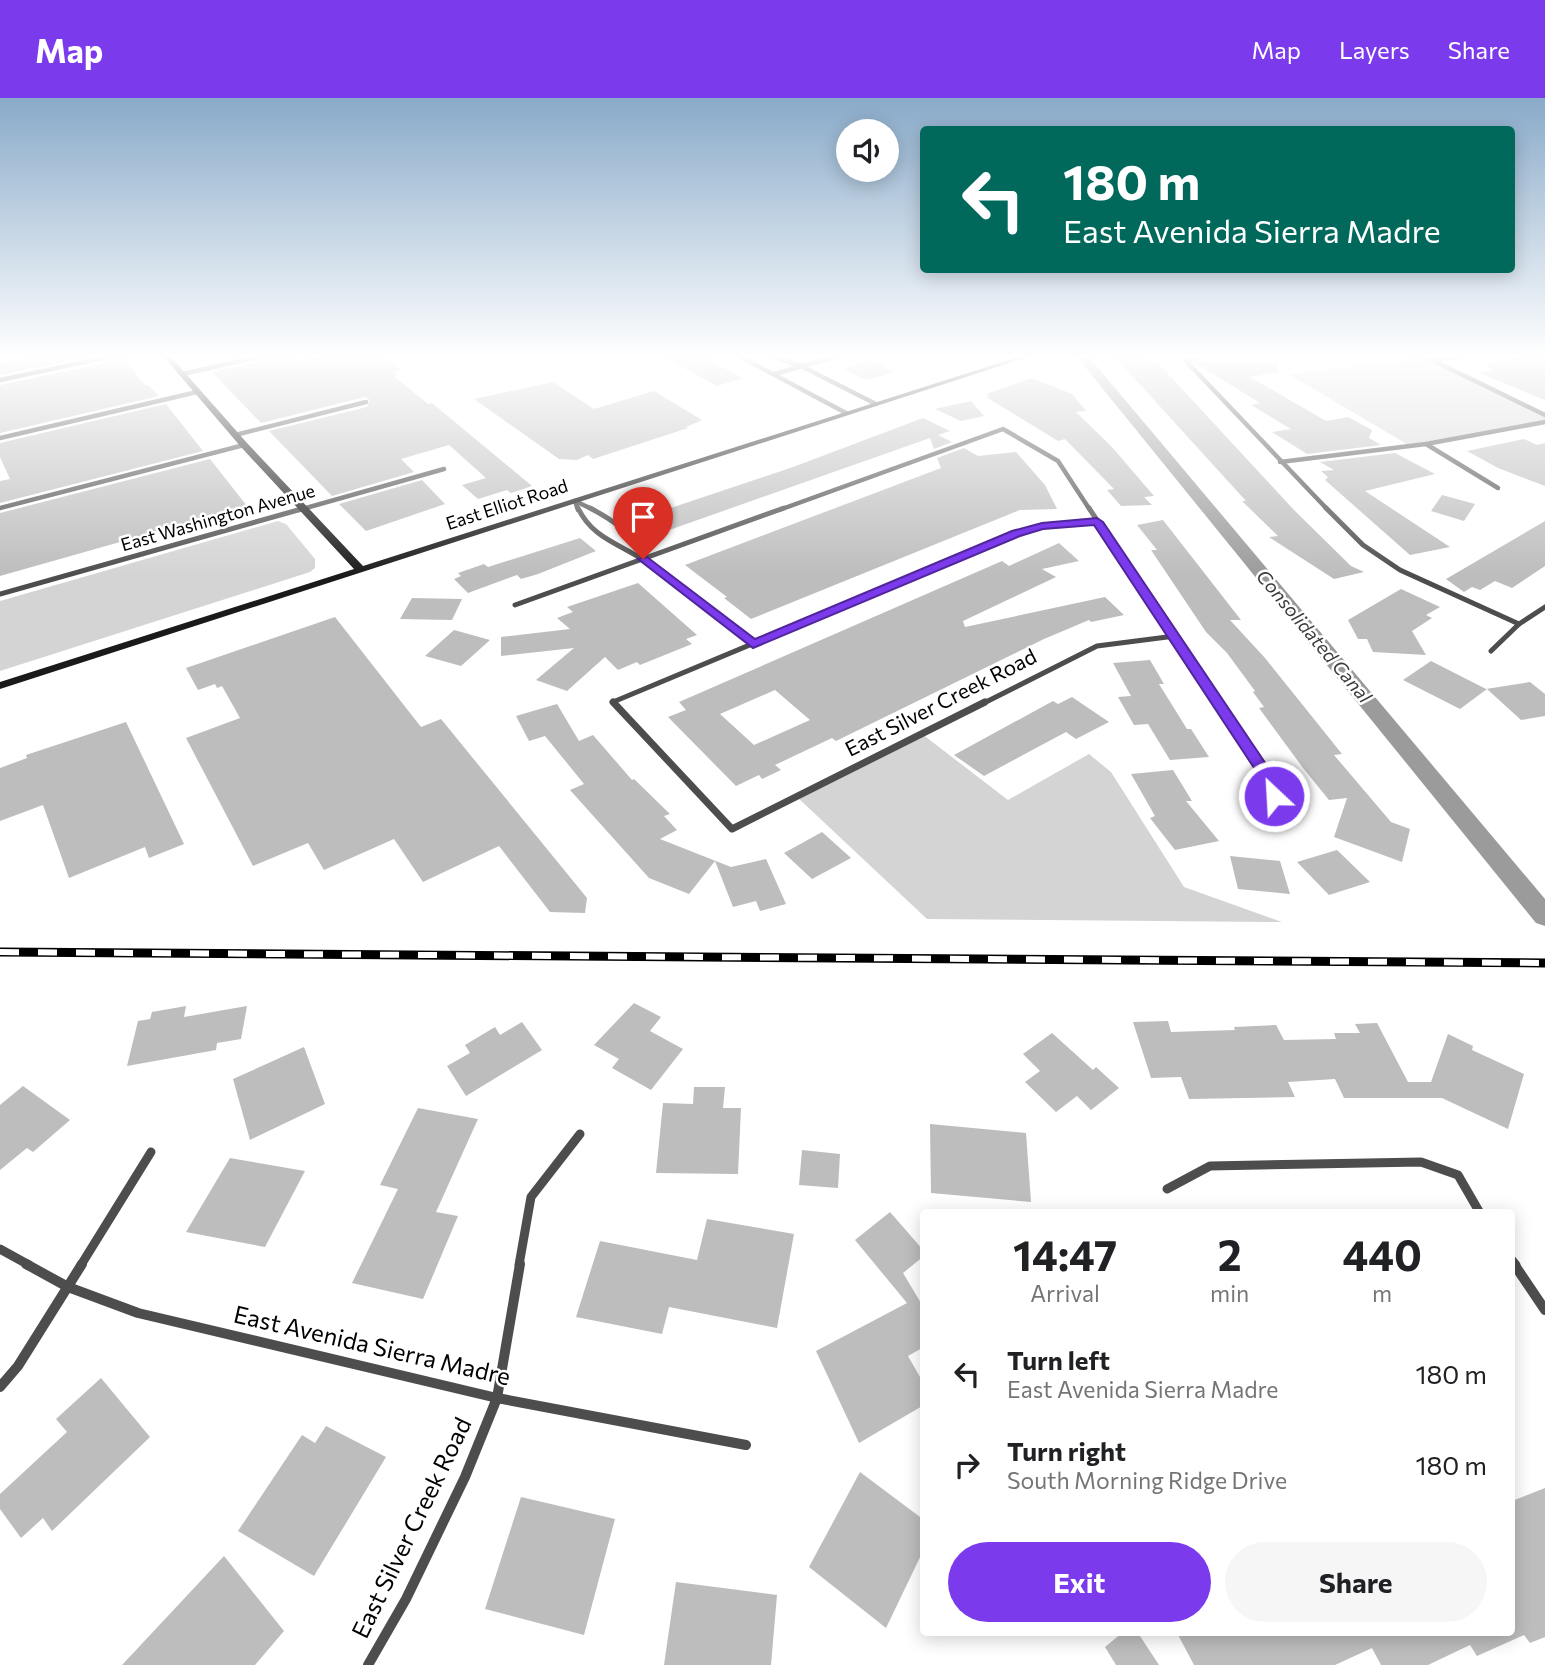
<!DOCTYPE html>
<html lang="en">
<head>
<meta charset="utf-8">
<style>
  body { margin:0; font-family:Commissioner,sans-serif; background:#f6f6f6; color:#202124; height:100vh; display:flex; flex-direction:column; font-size:26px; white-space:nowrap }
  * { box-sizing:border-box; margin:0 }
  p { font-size:23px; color:#757577 }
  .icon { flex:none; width:38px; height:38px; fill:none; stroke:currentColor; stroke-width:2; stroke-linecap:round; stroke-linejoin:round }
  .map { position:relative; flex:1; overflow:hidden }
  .panel { position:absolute; left:920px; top:1111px; width:595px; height:427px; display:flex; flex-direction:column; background:#fff; border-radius:7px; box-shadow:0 4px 18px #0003 }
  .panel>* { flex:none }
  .top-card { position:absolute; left:920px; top:28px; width:595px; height:147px; border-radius:7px; box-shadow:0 4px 18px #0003; background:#00695c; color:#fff; overflow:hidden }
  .tools { position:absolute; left:836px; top:21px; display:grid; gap:14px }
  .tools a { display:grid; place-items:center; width:63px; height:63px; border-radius:50%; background:#fff; box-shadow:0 4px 18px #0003; font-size:35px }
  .pin { position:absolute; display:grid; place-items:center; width:60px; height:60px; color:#fff; margin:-72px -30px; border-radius:50% 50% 50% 0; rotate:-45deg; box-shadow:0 0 7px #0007 }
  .pin .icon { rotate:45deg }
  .me { position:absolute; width:77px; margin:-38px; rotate:335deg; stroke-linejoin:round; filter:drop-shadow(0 0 5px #0008) }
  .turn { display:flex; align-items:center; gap:24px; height:147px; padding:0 28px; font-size:32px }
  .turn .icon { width:91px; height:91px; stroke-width:2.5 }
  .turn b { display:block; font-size:49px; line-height:60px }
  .eta { display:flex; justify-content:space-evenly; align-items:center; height:119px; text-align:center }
  .eta b { font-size:42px; font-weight:700; line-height:49px }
  .primary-button { display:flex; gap:14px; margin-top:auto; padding:14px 28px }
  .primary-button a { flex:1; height:80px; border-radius:42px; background:#7c3aed; color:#fff; font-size:28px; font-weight:700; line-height:80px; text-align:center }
  .primary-button a+a { background:#f6f6f6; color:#202124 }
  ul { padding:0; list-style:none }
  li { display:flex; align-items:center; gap:21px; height:91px; padding:0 28px }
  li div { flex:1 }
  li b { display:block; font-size:26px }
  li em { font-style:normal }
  header { display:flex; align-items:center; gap:42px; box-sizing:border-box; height:98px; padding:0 35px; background:#7c3aed; color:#fff }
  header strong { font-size:33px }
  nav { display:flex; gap:38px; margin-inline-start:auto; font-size:24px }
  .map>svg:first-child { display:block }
  .green { fill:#d4d4d4 }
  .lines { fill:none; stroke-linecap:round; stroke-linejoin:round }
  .canal { fill:#9b9b9b; fill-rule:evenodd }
  .building { fill:#bdbdbd; fill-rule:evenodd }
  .street-far4 { stroke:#4d4d4d; stroke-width:4.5 }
  .street-far3 { stroke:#4d4d4d; stroke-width:5 }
  .street-far2 { stroke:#4d4d4d; stroke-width:7 }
  .street-far1 { stroke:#4d4d4d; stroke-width:9 }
  .street { stroke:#4d4d4d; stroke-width:10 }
  .secondary { fill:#1a1a1a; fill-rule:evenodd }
  .rail-casing { stroke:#000; stroke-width:9 }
  .rail { stroke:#fff; stroke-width:6; stroke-dasharray:19; stroke-linecap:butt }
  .route { fill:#7c3aed; stroke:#51269a; stroke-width:2 }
  .labels { text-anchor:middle; stroke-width:5; stroke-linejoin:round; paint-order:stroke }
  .far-street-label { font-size:18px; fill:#000; stroke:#fff }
  .far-water-label { font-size:19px; font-style:italic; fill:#3c3c3c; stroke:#fff }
  .street-label { font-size:21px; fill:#000; stroke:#fff }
  .near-street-label { font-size:24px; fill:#000; stroke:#fff }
</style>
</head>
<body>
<header>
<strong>Map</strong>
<nav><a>Map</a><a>Layers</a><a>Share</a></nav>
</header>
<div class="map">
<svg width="1545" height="1567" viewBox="0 0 1545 1567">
  <rect width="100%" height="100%" fill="#fff"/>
  <g class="green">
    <polygon points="1426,259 1545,317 1545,324 1410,348 1290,277"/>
    <polygon points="278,423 286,426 315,461 315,470 310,474 0,573 0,503"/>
    <polygon points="922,636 1008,702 1089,656 1111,674 1184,789 1282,824 927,821 797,699"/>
  </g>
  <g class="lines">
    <polygon class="canal" points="1077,259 1089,259 1545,801 1545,828 1536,825"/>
  </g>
  <g class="building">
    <polygon points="36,259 87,259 0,277 0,266"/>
    <polygon points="113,259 122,259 145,287 148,287 159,298 0,335 0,287 109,264"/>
    <polygon points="264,259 290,259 290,265 319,259 383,259 401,272 393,274 397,277 394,278 428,306 432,305 532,388 511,395 507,392 478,401 462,387 486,380 449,347 401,361 414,374 332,398 269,333 367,309 370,302 365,299 261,325 212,274 260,264"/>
    <polygon points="664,259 703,259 743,280 717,288"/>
    <polygon points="1115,259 1143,259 1147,264 1157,264 1294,412 1351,468 1364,474 1334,481 1269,439 1278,438 1242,403 1246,403"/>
    <polygon points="1520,259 1545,259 1545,302 1479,275 1494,271 1484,267"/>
    <polygon points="872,262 895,274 866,282 844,271"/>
    <polygon points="1199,264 1277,264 1278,274 1250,279 1326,323 1348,319 1372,332 1369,340 1381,347 1307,356 1272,334 1291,331 1251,307 1260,305 1195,265"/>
    <polygon points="1032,280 1072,296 1086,313 1076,314 1112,349 1154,398 1144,399 1152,407 1121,408 1107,392 1114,391 1065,341 1058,343 986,299 990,298 986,296"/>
    <polygon points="553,284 594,311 654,293 702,322 686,329 688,330 593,361 588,357 577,362 559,361 474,301"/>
    <polygon points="971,303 984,318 961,323 935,311"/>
    <polygon points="166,306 203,353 0,405 0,383 10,381 0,359 0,345"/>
    <polygon points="923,320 950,333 938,337 952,344 934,351 930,340 655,437 635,422 793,369"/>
    <polygon points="1524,341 1537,347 1545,345 1545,388 1498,370 1467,353"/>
    <polygon points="964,350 978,358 1016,354 1045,387 1057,411 1020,412 751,521 724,500 727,499 685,467 941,370 937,360"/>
    <polygon points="1395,355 1435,376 1365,393 1450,449 1410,457 1325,382 1328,379 1321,373 1334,372 1320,364"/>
    <polygon points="210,361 247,408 0,478 0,415"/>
    <polygon points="422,382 445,406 366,433 339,406"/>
    <polygon points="1442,397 1475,406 1464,423 1431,413"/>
    <polygon points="1163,422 1241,522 1230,522 1265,560 1342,656 1334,657 1391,724 1410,731 1402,764 1334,739 1347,700 1329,702 1303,670 1259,610 1264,609 1253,594 1255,593 1227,555 1206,534 1151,452 1157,452 1137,427"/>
    <polygon points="1545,423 1545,468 1512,490 1495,483 1480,492 1472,489 1464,494 1446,481"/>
    <polygon points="580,440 596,453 538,476 521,481 517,477 468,495 454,481 461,478 458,475 484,466 488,469"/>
    <path d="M1059 445 1079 463 1042 471 1056 479 963 523 965 529 1105 499 1124 517 1091 524 1089 522 1044 541 836 643 832 640 775 667 781 672 762 681 759 677 736 688 668 619 686 612 679 604 1002 463 1009 468ZM775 592 810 622 754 647 720 616Z"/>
    <polygon points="638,485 697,537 686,541 692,546 640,567 637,564 618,572 605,559 567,593 536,582 574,550 501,558 501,539 570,531 557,520 573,514 567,509"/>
    <polygon points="1401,491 1440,509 1426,517 1432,520 1412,533 1426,557 1373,554 1367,541 1358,541 1348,522"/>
    <polygon points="412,500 462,501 452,522 400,521"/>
    <polygon points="335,519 421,629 441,621 587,800 585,815 550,814 499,748 423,784 394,741 324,772 308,745 253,768 186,640 240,620 222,588 217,590 215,586 198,592 186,570"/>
    <polygon points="454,532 490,542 461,568 425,558"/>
    <polygon points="1150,562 1164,586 1159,586 1187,631 1191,631 1209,659 1170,662 1148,626 1134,627 1118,599 1131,598 1113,565"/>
    <polygon points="1431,563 1486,591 1530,584 1545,596 1545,618 1521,622 1487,591 1460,611 1403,582"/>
    <polygon points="1072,599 1109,624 1076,641 1066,634 984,678 954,657 1053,603 1058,606"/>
    <polygon points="557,606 579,643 593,637 632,682 634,681 670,716 664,718 677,732 660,741 731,769 766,761 786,806 760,813 756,803 733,809 715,763 689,796 649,780 570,692 584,686 545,638 529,643 516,618"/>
    <polygon points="126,624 184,746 149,760 145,749 69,780 43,707 0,723 0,670 27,660 26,657"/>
    <polygon points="1173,672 1192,703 1186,703 1219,743 1175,752 1150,720 1155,718 1131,676"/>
    <polygon points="822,734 851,760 812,781 784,755"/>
    <polygon points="1337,752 1370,784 1329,797 1297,764"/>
    <polygon points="1230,758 1280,763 1290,796 1238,791"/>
    <polygon points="634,905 661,919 650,933 683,951 651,992 612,970 619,961 594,947"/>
    <polygon points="186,908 184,919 247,908 241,941 217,945 216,952 127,968 138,923 150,921 152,914"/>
    <polygon points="1168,923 1171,934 1235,932 1234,929 1276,927 1284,942 1336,941 1334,935 1360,935 1355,926 1377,925 1408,984 1431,984 1448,936 1473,948 1472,952 1524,976 1508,1031 1442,1000 1344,1000 1335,981 1288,984 1295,999 1189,1001 1181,979 1151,980 1133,924"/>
    <polygon points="522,924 542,952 466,998 447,968 470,955 465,947 495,929 500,937"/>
    <polygon points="1052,935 1093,972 1096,969 1119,990 1091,1012 1077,998 1056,1014 1025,984 1040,973 1023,956"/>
    <polygon points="304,949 325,1006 250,1042 233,981"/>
    <polygon points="23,988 70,1022 33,1054 27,1050 0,1072 0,1007"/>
    <polygon points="694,989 725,989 723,1010 741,1010 738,1076 656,1075 663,1005 693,1006"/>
    <polygon points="418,1010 478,1021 436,1114 458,1118 423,1201 352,1185 398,1091 380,1087"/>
    <polygon points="930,1026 1026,1035 1031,1104 931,1095"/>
    <polygon points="802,1052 840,1056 838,1090 799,1087"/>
    <polygon points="230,1060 305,1073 265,1149 186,1134"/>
    <polygon points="890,1114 924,1153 924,1158 903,1175 924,1210 924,1249 908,1258 924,1286 924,1307 859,1345 816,1253 907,1205 855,1142"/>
    <polygon points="707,1121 794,1136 777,1230 669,1209 662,1236 576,1219 600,1143 697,1162"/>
    <polygon points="101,1280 150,1339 52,1433 43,1420 21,1440 0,1411 0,1396 67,1334 56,1321"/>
    <polygon points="326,1328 386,1359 314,1478 238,1433 302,1337 315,1345"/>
    <polygon points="860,1374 924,1422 924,1451 886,1530 809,1469"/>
    <polygon points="1545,1390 1545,1539 1530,1545 1524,1537 1477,1558 1470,1547 1428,1567 1381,1567 1372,1550 1335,1567 1194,1567 1177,1535 1512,1535 1512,1403"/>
    <polygon points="521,1399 615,1421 584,1537 485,1511"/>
    <polygon points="224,1458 284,1533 255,1567 122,1567"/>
    <polygon points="676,1484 777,1497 771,1567 664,1567"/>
    <polygon points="1122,1535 1138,1535 1159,1567 1116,1567 1105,1549"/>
  </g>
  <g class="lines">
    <g class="street-far4">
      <polyline points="741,259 846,315"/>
      <polyline points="775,259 801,268 876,306"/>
      <polyline points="1198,259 1186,263 1328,412"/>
      <polyline points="1426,259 1545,317"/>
      <polyline points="1433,262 1457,259"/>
      <polyline points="182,276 259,259"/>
      <polyline points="774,276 834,259"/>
      <polyline points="0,282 108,259"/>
      <polyline points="235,337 366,304"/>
      <polyline points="0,340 197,294"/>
      <polyline points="1426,346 1498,390"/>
      <polyline points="1280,364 1426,346 1545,324"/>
      <polyline points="575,403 578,412"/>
      <polyline points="575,403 594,412"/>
      <polyline points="0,410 244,347"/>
      <polyline points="299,412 444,371"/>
      <polyline points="779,412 1003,331 1058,363 1090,412"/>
    </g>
    <g class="street-far3">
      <path d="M578 410C592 440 620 446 645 463 683 487 717 518 753 546"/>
      <path d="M590 410C613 422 634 436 643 461"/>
      <polyline points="1089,410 1219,606"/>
      <polyline points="1326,410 1363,447 1400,472 1519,526"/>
      <polyline points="0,496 305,410"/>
      <polyline points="515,507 784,410"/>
      <polyline points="1491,553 1519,526 1545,509"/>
      <polyline points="615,606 613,604 1016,436 1042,428 1097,424"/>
      <polyline points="982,606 1097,548 1175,538"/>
    </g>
    <g class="street-far2">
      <polyline points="613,604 732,731 985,604"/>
      <polyline points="1218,604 1269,681 1279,715"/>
    </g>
    <g class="street-far1">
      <polyline points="1167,1091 1210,1068 1421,1064 1458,1077 1480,1115"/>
      <polyline points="0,1151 29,1167"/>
      <polyline points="1512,1162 1516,1167"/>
      <polyline points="81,1167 151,1054"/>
      <polyline points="519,1167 531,1099 580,1036"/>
    </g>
    <g class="street">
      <polyline points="26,1166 68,1189 138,1215 497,1300 746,1347"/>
      <polyline points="1514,1166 1545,1212"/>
      <polyline points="0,1289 18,1268 82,1166"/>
      <polyline points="368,1567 406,1501 465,1379 497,1300 520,1166"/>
    </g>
    <polygon class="secondary" points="164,259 171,259 247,345 363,468 1018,259 1028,259 0,591 0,584 354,471 241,349"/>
    <g class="rail-casing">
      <polyline id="rail" points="0,854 1545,865"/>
    </g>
    <use href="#rail" class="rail"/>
  </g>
  <linearGradient id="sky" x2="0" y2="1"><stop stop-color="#89aac9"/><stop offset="0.54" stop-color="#fff"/><stop offset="1" stop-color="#fff" stop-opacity="0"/></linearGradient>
  <rect width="1545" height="478" fill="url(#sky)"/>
  <polygon class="route" points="1097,420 1103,424 1274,678 1281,698 1279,702 1269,702 1262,682 1094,427 1043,431 1020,438 753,550 638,461 647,459 755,541 1012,433 1042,425"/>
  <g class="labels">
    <g class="far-street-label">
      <text transform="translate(507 407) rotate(-18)" y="6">East Elliot Road</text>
      <text transform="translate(218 420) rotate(-16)" y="6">East Washington Avenue</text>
    </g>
    <g class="far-water-label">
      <text transform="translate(1314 538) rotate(50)" y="7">Consolidated Canal</text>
    </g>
    <g class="street-label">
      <text transform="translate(941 605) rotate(-27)" y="7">East Silver Creek Road</text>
    </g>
    <g class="near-street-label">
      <text transform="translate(372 1248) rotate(13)" y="8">East Avenida Sierra Madre</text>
      <text transform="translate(412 1430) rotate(-64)" y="8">East Silver Creek Road</text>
    </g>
  </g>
</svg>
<div class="tools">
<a><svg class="icon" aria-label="sound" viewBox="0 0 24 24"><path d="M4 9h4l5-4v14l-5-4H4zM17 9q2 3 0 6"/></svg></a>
</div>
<div class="pin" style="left:643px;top:461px;background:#d93025"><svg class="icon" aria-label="arrive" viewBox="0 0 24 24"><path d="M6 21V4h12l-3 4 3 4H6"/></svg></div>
<svg class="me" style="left:1274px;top:698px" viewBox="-20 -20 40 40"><circle r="17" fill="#7c3aed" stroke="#fff" stroke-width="3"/><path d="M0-11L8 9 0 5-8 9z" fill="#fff"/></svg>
<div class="top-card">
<div class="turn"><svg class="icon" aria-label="left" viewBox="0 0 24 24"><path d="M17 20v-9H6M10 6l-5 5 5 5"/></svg><div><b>180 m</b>East Avenida Sierra Madre</div></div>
</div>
<section class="panel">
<div class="eta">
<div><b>14:47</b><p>Arrival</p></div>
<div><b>2</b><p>min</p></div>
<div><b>440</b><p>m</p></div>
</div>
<ul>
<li><svg class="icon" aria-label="left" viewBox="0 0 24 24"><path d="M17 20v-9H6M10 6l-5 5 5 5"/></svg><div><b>Turn left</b><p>East Avenida Sierra Madre</p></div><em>180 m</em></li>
<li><svg class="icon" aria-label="right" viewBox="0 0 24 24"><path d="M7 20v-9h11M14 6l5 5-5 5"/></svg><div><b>Turn right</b><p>South Morning Ridge Drive</p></div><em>180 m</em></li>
</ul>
<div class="primary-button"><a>Exit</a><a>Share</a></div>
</section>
</div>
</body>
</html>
